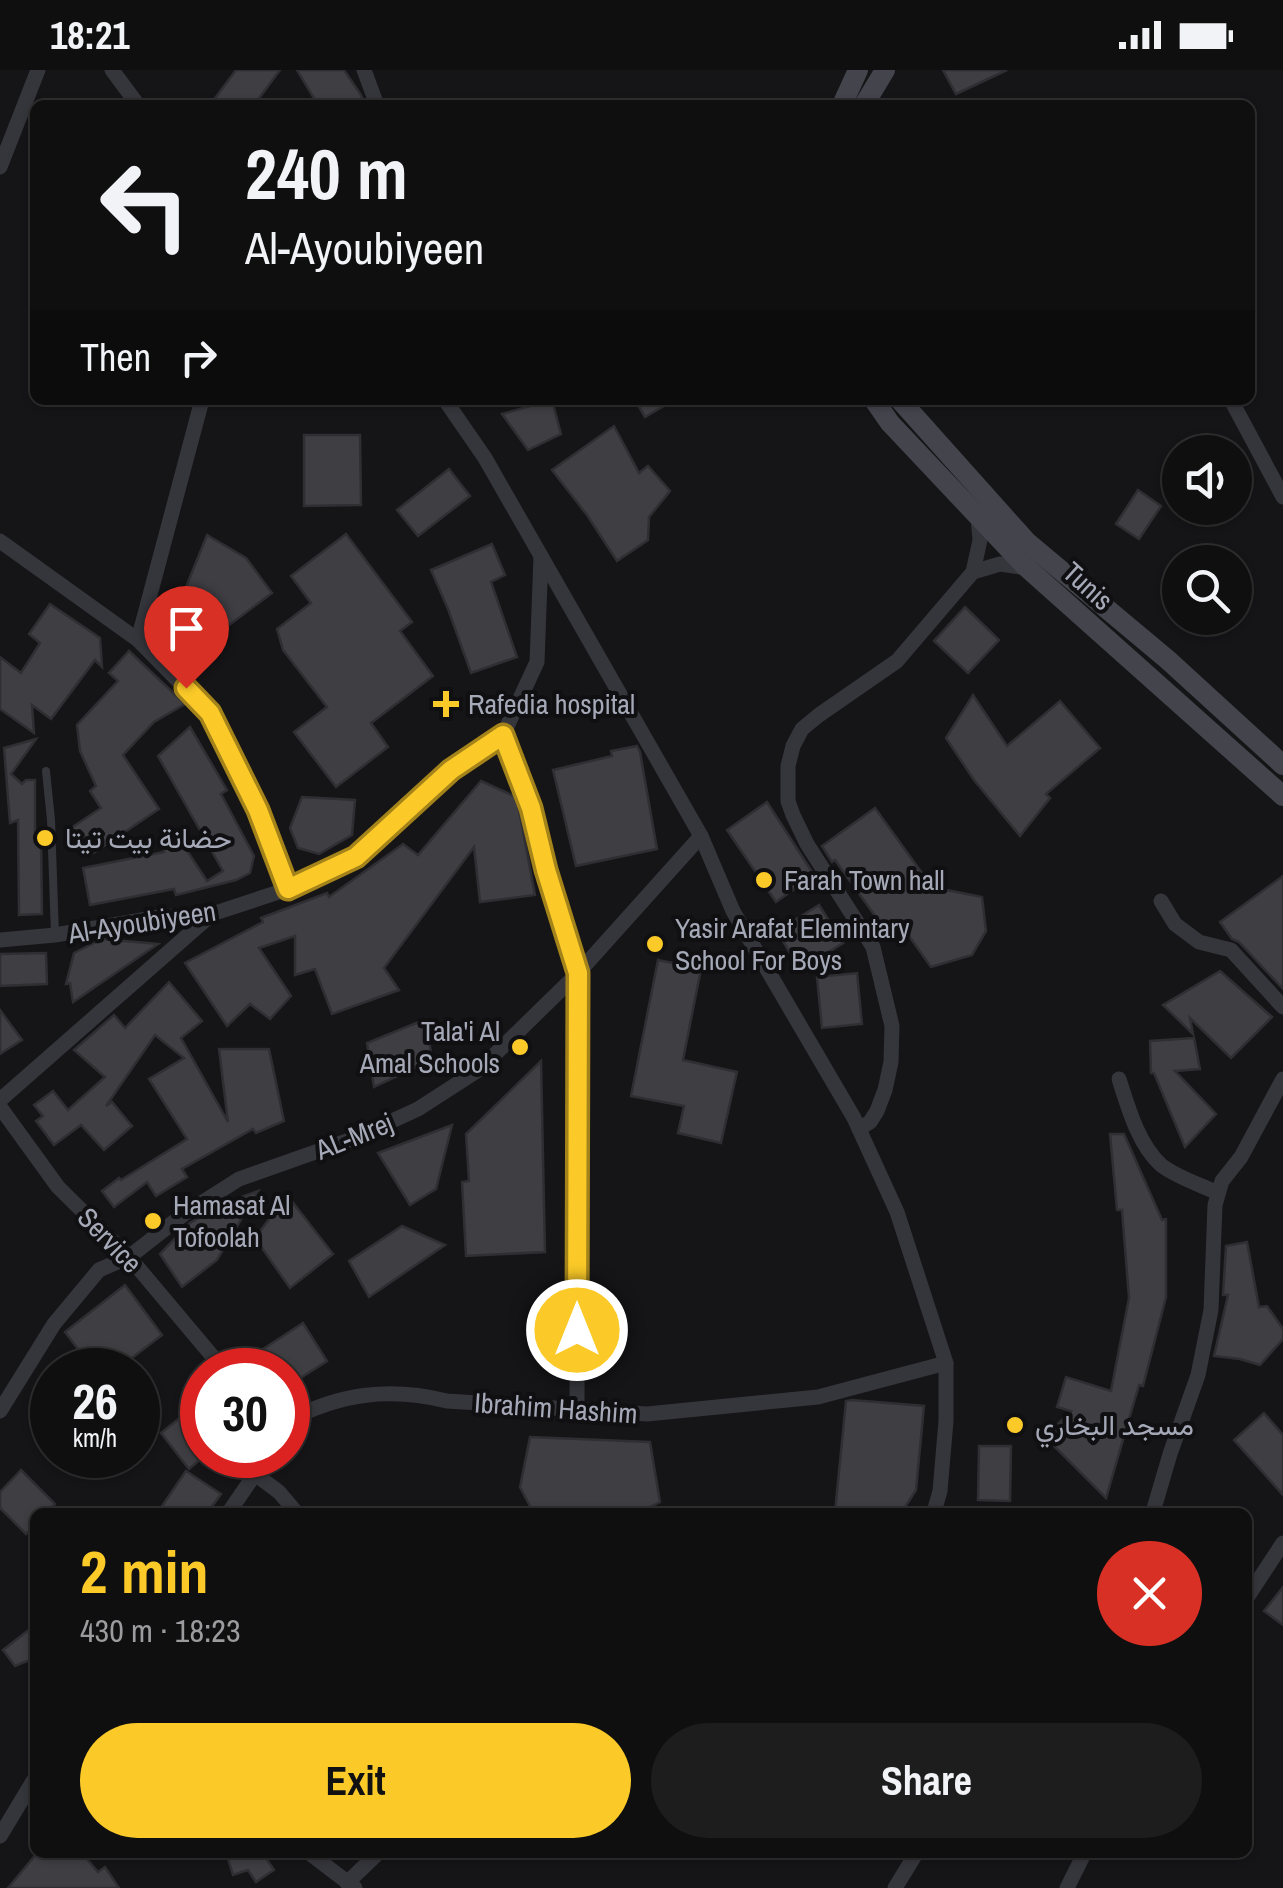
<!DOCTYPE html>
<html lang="en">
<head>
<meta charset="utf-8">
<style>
  body { margin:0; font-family:"Archivo Narrow",Vazirmatn,sans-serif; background:#1e1d1e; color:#f1f3f6; height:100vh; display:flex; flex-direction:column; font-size:38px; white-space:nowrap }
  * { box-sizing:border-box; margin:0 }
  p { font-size:32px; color:#9c9c9f }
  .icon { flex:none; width:55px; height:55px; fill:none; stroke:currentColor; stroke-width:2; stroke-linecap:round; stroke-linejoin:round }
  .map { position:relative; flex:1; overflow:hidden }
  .side { position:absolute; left:30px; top:1438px; width:1222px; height:350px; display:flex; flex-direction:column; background:#100f10; border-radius:15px; box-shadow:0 2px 8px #0004,0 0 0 2px #302f30 }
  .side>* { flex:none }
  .top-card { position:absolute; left:30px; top:30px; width:1225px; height:305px; border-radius:15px; box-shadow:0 2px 8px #0004,0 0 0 2px #302f30; background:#100f10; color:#f1f3f6; overflow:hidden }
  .fabs { position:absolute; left:1162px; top:365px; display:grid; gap:20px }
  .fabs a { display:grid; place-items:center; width:90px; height:90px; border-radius:50%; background:#100f10; box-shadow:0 2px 8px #0004,0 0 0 2px #302f30; font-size:50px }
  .speed { position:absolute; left:30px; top:1278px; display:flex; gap:20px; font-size:50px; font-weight:700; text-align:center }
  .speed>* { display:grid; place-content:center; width:130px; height:130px; border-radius:50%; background:#100f10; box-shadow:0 2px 8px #0004,0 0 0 2px #302f30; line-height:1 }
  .speed small { font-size:25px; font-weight:400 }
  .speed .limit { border:15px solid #d22; background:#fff; color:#111 }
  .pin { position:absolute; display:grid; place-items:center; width:85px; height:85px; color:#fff; margin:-102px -42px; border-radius:50% 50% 50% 0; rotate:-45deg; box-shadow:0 0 10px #0007 }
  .pin .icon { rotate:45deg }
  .me { position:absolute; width:110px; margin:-55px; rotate:0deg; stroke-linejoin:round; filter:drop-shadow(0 0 8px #0008) }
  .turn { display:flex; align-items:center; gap:35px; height:210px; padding:0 50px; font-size:45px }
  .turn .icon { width:130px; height:130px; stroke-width:2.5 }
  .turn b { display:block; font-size:70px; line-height:85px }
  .then { display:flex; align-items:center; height:95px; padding:0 50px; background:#0003; gap:20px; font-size:38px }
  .round { display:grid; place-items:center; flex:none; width:105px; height:105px; border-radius:52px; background:#1e1d1e }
  .head { display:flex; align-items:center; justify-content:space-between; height:170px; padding:0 50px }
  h1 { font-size:60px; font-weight:700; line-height:75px; color:#fbca28 }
  .button { display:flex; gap:20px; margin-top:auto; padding:20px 50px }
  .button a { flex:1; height:115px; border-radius:60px; background:#fbca28; color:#111; font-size:40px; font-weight:700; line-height:115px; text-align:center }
  .button a+a { background:#1e1d1e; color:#f1f3f6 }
  .status { display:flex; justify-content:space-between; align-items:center; height:70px; padding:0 50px; background:#100f10; direction:ltr }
  .status svg { height:28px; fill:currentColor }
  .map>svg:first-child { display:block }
  .building { fill:#3e3e43; stroke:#2f2e33; stroke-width:2.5 }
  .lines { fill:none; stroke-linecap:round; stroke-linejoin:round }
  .lane { stroke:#35363c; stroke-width:8 }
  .street { stroke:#35363c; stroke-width:15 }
  .secondary { stroke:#43444c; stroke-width:20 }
  .route-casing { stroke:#a3831a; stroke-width:25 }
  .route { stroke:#fbca28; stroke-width:18 }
  .poi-dot { fill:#fbca28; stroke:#100f11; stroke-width:4 }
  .labels { text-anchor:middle; stroke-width:8; stroke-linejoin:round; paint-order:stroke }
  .street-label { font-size:28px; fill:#a5a9b7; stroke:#100f11 }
  .poi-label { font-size:28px; fill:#a5a9b7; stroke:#100f11; text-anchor:start }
</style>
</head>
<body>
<div class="status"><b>18:21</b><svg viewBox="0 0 49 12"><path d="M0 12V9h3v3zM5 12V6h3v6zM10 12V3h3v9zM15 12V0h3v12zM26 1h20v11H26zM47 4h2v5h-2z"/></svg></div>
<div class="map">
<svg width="1283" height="1818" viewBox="0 0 1283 1818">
  <rect width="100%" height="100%" fill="#151416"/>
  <g class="building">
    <polygon points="236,0 280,0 254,35 210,35"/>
    <polygon points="297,0 344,0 361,25 365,35 318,35"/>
    <polygon points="943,0 1007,0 956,24"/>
    <polygon points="552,330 561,364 528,380 502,344"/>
    <polygon points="635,330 674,330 645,347"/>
    <polygon points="614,356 639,403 648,396 670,421 649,447 648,470 617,491 587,445 552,400"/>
    <polygon points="304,365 360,365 361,435 304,436"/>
    <polygon points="449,399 470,426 418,466 397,440"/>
    <polygon points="1138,420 1161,436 1139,469 1116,454"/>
    <polygon points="346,464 412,552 400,561 433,606 371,653 388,677 336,717 294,662 327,637 283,580 277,559 311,533 291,506"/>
    <polygon points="207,465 246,488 272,523 205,573 174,547"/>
    <polygon points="492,474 505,505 491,512 517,587 471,603 448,539 431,500"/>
    <polygon points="50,534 100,568 102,597 95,590 51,649 32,635 34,663 0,639 0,587 21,603 40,573 29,564"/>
    <polygon points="965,537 999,570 968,603 934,571"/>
    <polygon points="129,581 185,634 154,652 123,685 159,739 89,786 71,758 101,738 90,721 96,716 80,681 77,655 118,611 109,603"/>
    <polygon points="973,625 1007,676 1060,631 1100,678 1046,724 1050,728 1020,766 974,710 946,668"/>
    <polygon points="190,657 227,720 221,724 254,786 250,803 236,810 176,825 174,819 90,835 83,798 164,782 164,779 182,773 207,811 223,801 158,686"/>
    <polygon points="36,669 11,704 22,714 26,710 35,710 35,769 41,769 42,844 19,845 18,750 10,753 4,678"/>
    <polygon points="637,676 640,682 657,779 576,796 553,700 612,686 611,681"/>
    <polygon points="481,711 514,726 519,739 535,825 480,832 474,777 384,898 399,920 332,944 315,899 295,905 295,866 259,878 291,926 270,949 250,934 227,956 185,893 263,852 261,848 327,823 329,827 403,774 418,785"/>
    <polygon points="302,727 355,730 352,765 319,784 298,778 290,758"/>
    <polygon points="767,732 814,805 776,832 727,760"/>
    <polygon points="875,738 932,817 982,827 986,861 972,885 931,897 902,856 883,857 835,790 832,792 822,776"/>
    <polygon points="1283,806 1283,919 1239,872 1232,869 1220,852"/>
    <polygon points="819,835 843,873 800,900 777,861"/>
    <polygon points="102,869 158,874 73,932 70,913 66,914 74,883"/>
    <polygon points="46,883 47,914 0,916 0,884"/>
    <polygon points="658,890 701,899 683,990 737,1002 721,1073 678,1063 684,1036 631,1026"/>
    <polygon points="1220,901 1272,947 1231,988 1190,948 1193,964 1163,935"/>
    <polygon points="857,903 862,954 822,958 817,907"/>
    <polygon points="169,912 202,951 181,968 228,1052 219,979 269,979 284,1051 256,1063 253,1059 182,1099 187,1107 156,1126 147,1112 114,1137 102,1121 119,1108 121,1110 187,1069 149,1009 184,988 155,965 106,1036 112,1032 132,1056 104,1080 81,1055 54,1075 36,1051 43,1046 34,1035 53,1021 68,1040 105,1007 74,980 114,945 125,958"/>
    <polygon points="0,940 22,970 0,984"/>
    <polygon points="426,949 432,990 374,1017 367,973"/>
    <polygon points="1194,968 1200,999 1175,1001 1216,1044 1185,1077 1154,1003 1151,1003 1150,971"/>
    <polygon points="541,991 545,1182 466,1186 462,1112 469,1111 466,1064"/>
    <polygon points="452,1055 436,1119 410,1135 378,1083"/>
    <polygon points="1110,1064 1124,1064 1162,1150 1166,1149 1166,1227 1143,1316 1139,1315 1106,1428 1045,1367 1071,1341 1057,1337 1066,1307 1111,1321 1129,1228 1122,1140 1117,1140"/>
    <polygon points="258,1121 217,1190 182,1217 160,1184 190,1153 219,1135"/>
    <polygon points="287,1125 333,1184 290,1218 255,1168"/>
    <polygon points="402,1156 445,1175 369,1227 349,1191"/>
    <polygon points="1247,1172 1259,1237 1267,1236 1283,1259 1283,1269 1260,1295 1240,1289 1214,1286 1228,1225 1223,1225 1226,1176"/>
    <polygon points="125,1215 162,1265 116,1300 94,1300 65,1262"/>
    <polygon points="303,1253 327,1291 288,1316 288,1300 263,1300 254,1285"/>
    <polygon points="202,1330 202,1388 189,1399 161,1363"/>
    <polygon points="852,1330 924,1336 916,1420 902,1442 835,1442 846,1331"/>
    <polygon points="1264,1343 1283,1365 1283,1425 1234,1370"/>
    <polygon points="530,1367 650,1372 660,1432 640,1442 533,1442 520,1417"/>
    <polygon points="979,1376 1011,1376 1010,1431 978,1430"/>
    <polygon points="21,1400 55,1434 47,1442 35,1442 35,1455 26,1464 0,1438 0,1422"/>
    <polygon points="186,1401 221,1424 208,1442 158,1442"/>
    <polygon points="1283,1517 1283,1555 1264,1541"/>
    <polygon points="35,1555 35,1588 15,1596 3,1580"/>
    <polygon points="38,1782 81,1782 98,1802 105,1797 119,1818 8,1818"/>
    <polygon points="226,1782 262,1782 274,1800 256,1812 248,1800 233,1805"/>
  </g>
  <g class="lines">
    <polyline class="lane" points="46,701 51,750 55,865"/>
    <g class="street">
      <polyline points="112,0 138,35"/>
      <polyline points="364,0 377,35"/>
      <polyline points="0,97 38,0"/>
      <polyline points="445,330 485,388 701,766 733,841 854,1048 897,1142 946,1293 946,1351 940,1421 934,1442"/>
      <polyline points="1231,330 1283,427"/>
      <polyline points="0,471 138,570 210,643 259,740 288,819"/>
      <polyline points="973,502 1000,494 1027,498"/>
      <polyline points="138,570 202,330"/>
      <polyline points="503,665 531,738 546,799 578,903 577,1340"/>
      <polyline points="503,665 537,592 541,486"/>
      <polyline points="1161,831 1175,854 1199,872 1231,880 1283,937"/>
      <polyline points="0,870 55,865 159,847 212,844 288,819 357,787 451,700 503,665"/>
      <path d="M1119 1009C1128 1037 1138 1074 1161 1095 1176 1107 1201 1115 1218 1123"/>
      <polyline points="0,1030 212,844"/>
      <polyline points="0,1037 58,1117 129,1187 224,1300"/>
      <polyline points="859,1059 870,1052 877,1041 885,1020 891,992 892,956 873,877 807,774 793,745 788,731 788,696 793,676 802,659 819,645 897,591 973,502 980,470 978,448"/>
      <polyline points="0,1341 54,1254 99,1200 129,1187 184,1144 239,1109 355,1068 418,1039 480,999 578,903 701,766"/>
      <path d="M288 1351C340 1323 390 1317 447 1331L647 1344 818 1327 946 1293"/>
      <polyline points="255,1404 279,1422 296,1442"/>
      <polyline points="229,1442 255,1404 261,1385"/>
      <polyline points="1153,1442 1170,1384 1198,1305 1211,1240 1215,1135 1222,1111 1241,1087 1283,1009"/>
      <polyline points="1248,1526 1283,1473"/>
      <polyline points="0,1766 35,1708"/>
      <polyline points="308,1782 355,1818"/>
      <polyline points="347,1813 379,1782"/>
      <polyline points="895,1818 917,1782"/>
      <polyline points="1067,1818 1085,1782"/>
    </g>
    <g class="secondary">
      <polyline points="842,35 858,0"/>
      <polyline points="864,35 885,0"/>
      <polyline points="874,330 890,353 1024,495 1283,726"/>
      <polyline points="900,330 1027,472 1168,590 1283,695"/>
    </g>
  </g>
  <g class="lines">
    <g class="route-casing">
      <polyline id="route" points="186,618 210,643 258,740 288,819 356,787 451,700 503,665 531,738 546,800 578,903 577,1260"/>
    </g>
    <use href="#route" class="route"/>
  </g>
  <g class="poi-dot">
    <path d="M441 619h10v10h10v10h-10v10h-10v-10h-10v-10h10z"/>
    <circle cx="45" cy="768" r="10"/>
    <circle cx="764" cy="810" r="10"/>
    <circle cx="655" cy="874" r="10"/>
    <circle cx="520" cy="977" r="10"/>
    <circle cx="153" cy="1151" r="10"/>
    <circle cx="1015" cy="1355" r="10"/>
  </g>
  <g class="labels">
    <g class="street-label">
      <text transform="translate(1088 516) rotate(42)" y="10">Tunis</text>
      <text transform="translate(142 852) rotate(-9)" y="10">Al-Ayoubiyeen</text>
      <text transform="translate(354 1066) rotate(-22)" y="10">AL-Mrej</text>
      <text transform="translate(110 1170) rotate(46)" y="10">Service</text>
      <text transform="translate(556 1338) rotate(4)" y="10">Ibrahim Hashim</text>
    </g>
    <g class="poi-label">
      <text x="468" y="644">Rafedia hospital</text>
      <text x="65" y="778">حضانة بيت تيتا</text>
      <text x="784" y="820">Farah Town hall</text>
      <text x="675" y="868">Yasir Arafat Elemintary<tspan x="675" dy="32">School For Boys</tspan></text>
      <text x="500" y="971" text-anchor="end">Tala'i Al<tspan x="500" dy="32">Amal Schools</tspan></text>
      <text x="173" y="1145">Hamasat Al<tspan x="173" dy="32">Tofoolah</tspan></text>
      <text x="1035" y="1365">مسجد البخاري</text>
    </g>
  </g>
</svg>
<div class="fabs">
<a><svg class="icon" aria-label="sound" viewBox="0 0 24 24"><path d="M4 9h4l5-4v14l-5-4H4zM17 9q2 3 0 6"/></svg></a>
<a><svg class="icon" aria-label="search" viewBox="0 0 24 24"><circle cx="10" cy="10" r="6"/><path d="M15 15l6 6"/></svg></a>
</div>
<div class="speed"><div>26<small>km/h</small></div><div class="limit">30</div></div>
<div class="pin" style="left:186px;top:618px;background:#d93025"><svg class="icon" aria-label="arrive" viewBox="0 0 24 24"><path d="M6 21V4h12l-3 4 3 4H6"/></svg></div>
<svg class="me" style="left:577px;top:1260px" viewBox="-20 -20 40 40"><circle r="17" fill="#fbca28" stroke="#fff" stroke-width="3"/><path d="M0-11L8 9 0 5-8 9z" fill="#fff"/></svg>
<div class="top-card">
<div class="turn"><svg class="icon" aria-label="left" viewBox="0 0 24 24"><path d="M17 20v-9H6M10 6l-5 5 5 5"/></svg><div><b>240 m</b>Al-Ayoubiyeen</div></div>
<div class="then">Then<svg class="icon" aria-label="right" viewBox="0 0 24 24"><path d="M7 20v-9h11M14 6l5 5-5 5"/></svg></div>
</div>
<section class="side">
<div class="head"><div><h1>2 min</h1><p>430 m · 18:23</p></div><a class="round" style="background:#d93025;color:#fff"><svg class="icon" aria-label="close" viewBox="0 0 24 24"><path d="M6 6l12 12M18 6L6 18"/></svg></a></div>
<div class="button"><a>Exit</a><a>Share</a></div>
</section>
</div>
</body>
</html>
